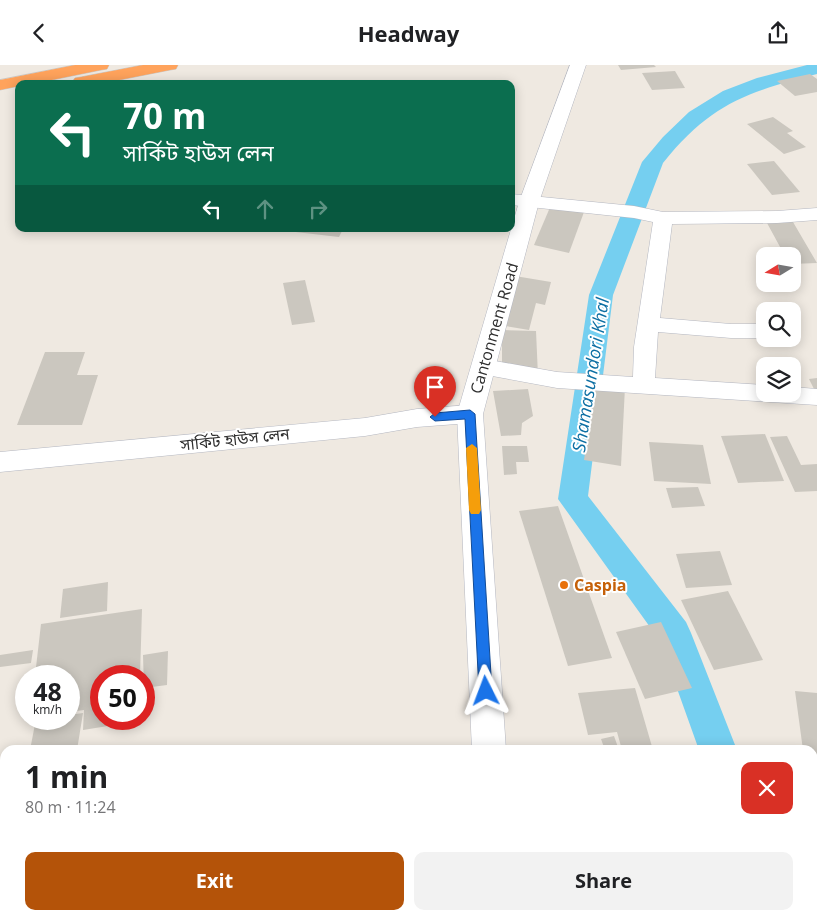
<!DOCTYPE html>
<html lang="en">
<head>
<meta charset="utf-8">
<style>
  body { margin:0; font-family:"Open Sans","Noto Sans Bengali",sans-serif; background:#f2f2f2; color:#202124; height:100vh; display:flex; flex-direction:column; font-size:19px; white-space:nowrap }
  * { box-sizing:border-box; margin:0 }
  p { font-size:16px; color:#757577 }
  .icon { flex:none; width:28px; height:28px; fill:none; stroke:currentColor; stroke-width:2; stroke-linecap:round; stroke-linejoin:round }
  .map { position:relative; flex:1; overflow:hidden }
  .details { position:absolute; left:0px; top:680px; width:818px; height:175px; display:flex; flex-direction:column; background:#fff; border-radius:15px 15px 0 0; box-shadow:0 2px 12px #0003 }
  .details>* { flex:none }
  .top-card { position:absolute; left:15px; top:15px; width:500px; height:152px; border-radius:10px; box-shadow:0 2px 12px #0003; background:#0b6e4f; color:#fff; overflow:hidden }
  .needle { width:32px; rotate:259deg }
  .buttons { position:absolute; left:756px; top:182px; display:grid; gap:10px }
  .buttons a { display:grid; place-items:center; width:45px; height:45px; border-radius:10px; background:#fff; box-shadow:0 2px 12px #0003; font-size:25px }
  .speed { position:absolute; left:15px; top:600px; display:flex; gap:10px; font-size:25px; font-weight:700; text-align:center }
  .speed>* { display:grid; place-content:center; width:65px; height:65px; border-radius:50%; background:#fff; box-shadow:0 2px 12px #0003; line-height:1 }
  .speed small { font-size:12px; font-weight:400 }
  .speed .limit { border:8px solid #d22; background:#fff; color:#111 }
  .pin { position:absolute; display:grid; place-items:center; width:42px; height:42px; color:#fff; margin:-51px -21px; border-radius:50% 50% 50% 0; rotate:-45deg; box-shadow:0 0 5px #0007 }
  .pin .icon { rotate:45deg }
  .me { position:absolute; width:55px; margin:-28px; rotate:357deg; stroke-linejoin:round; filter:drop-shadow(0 0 4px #0008) }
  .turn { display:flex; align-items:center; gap:18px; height:105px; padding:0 25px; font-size:22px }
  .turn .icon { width:65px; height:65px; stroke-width:2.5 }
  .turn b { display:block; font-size:35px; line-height:42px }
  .lanes { display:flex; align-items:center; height:48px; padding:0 25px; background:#0003; justify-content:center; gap:25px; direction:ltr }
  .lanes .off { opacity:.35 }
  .round { display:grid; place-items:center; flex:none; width:52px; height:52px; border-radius:10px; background:#f2f2f2 }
  .headline { display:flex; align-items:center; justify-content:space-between; height:85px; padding:0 25px }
  h1 { font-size:30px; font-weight:700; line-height:38px }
  .primary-button { display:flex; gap:10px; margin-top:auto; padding:10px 25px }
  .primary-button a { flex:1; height:58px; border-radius:10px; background:#b45309; color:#fff; font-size:20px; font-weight:700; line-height:58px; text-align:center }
  .primary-button a+a { background:#f2f2f2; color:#202124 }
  header { display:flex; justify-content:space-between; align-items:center; height:65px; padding:0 25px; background:#fff; font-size:22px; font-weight:700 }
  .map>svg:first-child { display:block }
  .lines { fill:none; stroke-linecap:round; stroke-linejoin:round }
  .canal { fill:#75cff0; fill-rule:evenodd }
  .building { fill:#cbc7bf }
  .street-casing { stroke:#b4b7c1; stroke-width:1 }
  .secondary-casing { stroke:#b4b7c1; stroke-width:1 }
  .highway-casing { stroke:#c9c9c9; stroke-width:1 }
  .street { fill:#fff; fill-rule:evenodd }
  .secondary { fill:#fff; fill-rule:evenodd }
  .highway { fill:#ffa35c; fill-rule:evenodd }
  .route { fill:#1a73e8; stroke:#114b97 }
  .slow { fill:#f59e0b }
  .food-dot { fill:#e8710a; stroke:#fff; stroke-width:2 }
  .labels { text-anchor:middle; stroke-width:4; stroke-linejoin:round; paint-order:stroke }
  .street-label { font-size:16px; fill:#2e2e2e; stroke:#fff }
  .food-label { font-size:16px; font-weight:bold; fill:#c56008; stroke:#fff; text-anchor:start }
  .water-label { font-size:18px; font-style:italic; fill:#0d6fa3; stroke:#fff }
</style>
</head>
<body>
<header><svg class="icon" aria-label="back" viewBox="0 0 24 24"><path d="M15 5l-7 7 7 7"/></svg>Headway<svg class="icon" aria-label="share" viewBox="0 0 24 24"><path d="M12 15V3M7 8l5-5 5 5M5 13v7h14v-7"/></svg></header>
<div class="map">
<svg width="817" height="855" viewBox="0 0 817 855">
  <rect width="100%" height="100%" fill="#efe9e1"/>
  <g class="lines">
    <g class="canal">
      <path d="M807 0H817V9C747 27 710 39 663 98L613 230 588 431 686 557 691 568 737 685H699L660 576 558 434 589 230 642 97 663 72 689 47 723 26 757 13Z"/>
      <polygon points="812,818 817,819 817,855 801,855 796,850 812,850"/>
    </g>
  </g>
  <g class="building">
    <polygon points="618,0 654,0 656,2 621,5"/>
    <polygon points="675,6 685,23 652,25 642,8"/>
    <polygon points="810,9 817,14 817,27 795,31 777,16"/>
    <polygon points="773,52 793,66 787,68 806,82 784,89 747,59"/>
    <polygon points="774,96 800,127 772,130 747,99"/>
    <polygon points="551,140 584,147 569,188 534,180"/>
    <polygon points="793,157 817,198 792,199 792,191 785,191 767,158"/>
    <polygon points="288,164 343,164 339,172 287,166"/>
    <polygon points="515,211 551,217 545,240 536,238 529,265 500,260"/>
    <polygon points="305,215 315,257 292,260 283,218"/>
    <polygon points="502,265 536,266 538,311 502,309"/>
    <polygon points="45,287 85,287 77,310 98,310 82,360 17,360"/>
    <polygon points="817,313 817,330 809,314"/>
    <polygon points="595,319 625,322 621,401 584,395"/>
    <polygon points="528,324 533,351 522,358 521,370 501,371 493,326"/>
    <polygon points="765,369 784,416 738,418 721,371"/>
    <polygon points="787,371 801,400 817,399 817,426 795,427 770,372"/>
    <polygon points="649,377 703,380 711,419 654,416"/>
    <polygon points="502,381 527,381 529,397 516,397 517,409 504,410"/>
    <polygon points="698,422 705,441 672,443 666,423"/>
    <polygon points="558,441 612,593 568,601 519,446"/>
    <polygon points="720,486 732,520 686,523 676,489"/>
    <polygon points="108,517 107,546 60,553 63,524"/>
    <polygon points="728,526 763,595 714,605 681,535"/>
    <polygon points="142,544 140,611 101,611 101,654 139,654 139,656 83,665 84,645 69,647 69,611 35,611 41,559"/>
    <polygon points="661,557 692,623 645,634 616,567"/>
    <polygon points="33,585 31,598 0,602 0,590"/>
    <polygon points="168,586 167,620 144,623 143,590"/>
    <polygon points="635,623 653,685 622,685 617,667 588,670 578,628"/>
    <polygon points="795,626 817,628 817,713 812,713 812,685 803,685"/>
    <polygon points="83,648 77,685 30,685 36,654 69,654 69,650"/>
    <polygon points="614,671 619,685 605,685 601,674"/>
    <polygon points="628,850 681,850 679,855 638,855"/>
    <polygon points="701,850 775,850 781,855 706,855"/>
  </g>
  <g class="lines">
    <g class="street-casing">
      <g id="street">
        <polygon points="511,129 634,141 663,147 777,146 817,143 817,155 777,158 672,159 660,253 731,259 765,259 765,273 731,273 658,267 655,313 765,320 765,329 792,329 792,322 817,324 817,340 557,323 476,308 473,302 476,296 484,294 557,307 633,312 634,282 653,157 634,153 511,140"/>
        <polygon points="470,340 478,343 482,349 478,355 470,358 417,362 365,371 0,407 0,387 365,353 417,344"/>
      </g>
    </g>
    <g class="secondary-casing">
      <g id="secondary">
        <polygon points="570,0 586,0 539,137 483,349 506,685 472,685 457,349 519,137"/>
        <rect x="480" y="850" width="38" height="5"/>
      </g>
    </g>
    <g class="highway-casing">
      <g id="highway">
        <polygon points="75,0 109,0 107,4 101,5 32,19 19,19 19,21 0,25 0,15"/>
        <polygon points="143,0 178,0 176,4 170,5 99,19 74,19 72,17 75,13 81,12"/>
      </g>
    </g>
    <use href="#street" class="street"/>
    <use href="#secondary" class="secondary"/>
    <use href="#highway" class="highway"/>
  </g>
  <polygon class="route" points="470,345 475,349 492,626 490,630 486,632 481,630 479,626 465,354 435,356 430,352 435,348"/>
  <polygon class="slow" points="472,379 477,383 481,445 479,449 471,449 469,445 466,383"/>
  <circle class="food-dot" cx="564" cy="520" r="5"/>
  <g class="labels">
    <g class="street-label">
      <text transform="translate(494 263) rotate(-74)" y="6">Cantonment Road</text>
      <text transform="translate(235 374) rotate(-6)" y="6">সার্কিট হাউস লেন</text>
    </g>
    <g class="food-label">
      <text x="574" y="526">Caspia</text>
    </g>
    <g class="water-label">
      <text transform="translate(591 310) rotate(-81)" y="6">Shamasundori Khal</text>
    </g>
  </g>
</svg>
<div class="buttons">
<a><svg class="needle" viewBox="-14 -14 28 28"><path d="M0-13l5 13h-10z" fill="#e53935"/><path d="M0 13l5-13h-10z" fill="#757577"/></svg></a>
<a><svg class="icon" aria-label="search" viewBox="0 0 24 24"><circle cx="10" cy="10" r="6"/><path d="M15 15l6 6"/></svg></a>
<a><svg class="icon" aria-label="layers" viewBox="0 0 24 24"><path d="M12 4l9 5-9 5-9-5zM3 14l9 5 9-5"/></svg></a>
</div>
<div class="speed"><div>48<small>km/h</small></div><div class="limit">50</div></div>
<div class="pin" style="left:435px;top:352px;background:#d93025"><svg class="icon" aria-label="arrive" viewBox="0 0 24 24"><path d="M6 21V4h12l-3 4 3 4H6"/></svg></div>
<svg class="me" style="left:486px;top:626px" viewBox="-20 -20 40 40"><path d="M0-17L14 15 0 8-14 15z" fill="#1a73e8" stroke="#fff" stroke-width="4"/></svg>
<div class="top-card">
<div class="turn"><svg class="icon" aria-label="left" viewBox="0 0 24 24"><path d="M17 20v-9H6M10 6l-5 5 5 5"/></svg><div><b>70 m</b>সার্কিট হাউস লেন</div></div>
<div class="lanes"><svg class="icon" aria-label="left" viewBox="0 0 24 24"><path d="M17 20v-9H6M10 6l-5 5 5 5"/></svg><svg class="icon off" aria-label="ahead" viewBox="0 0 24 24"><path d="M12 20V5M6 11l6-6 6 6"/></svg><svg class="icon off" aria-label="right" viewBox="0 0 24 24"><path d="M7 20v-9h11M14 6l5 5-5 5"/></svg></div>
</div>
<section class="details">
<div class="headline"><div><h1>1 min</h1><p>80 m · 11:24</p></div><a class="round" style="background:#d93025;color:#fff"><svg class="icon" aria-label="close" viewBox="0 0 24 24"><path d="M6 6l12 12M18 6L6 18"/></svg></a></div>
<div class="primary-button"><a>Exit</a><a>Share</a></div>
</section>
</div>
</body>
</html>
